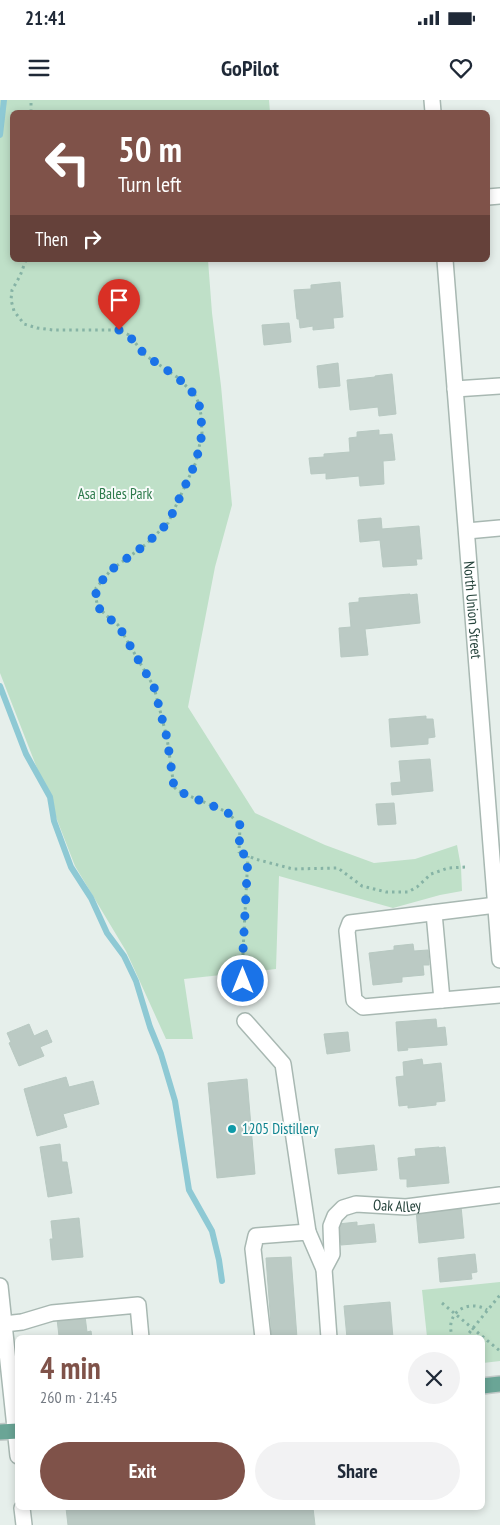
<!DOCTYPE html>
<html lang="en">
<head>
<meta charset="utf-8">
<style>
  body { margin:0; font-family:"PT Sans Narrow",sans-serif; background:#f2f2f3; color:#1f2937; height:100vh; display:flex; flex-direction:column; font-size:19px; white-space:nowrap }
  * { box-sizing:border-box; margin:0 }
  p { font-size:16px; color:#747a83 }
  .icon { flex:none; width:28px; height:28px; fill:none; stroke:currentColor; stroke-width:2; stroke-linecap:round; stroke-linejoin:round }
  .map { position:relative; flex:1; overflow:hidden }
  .panel { position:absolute; left:15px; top:1235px; width:470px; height:175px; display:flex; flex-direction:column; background:#fff; border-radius:8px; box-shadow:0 2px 8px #0003 }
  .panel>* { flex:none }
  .guide { position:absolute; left:10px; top:10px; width:480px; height:152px; border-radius:8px; box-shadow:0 2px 8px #0003; background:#7f5249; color:#fff; overflow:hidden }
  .pin { position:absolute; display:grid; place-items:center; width:42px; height:42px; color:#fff; margin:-51px -21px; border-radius:50% 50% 50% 0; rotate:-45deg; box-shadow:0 0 5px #0007 }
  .pin .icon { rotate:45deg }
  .me { position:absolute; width:55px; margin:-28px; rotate:0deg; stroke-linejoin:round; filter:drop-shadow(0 0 4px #0008) }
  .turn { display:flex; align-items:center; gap:18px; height:105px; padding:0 25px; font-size:22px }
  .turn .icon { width:65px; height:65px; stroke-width:2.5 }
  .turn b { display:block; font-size:35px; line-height:42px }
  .then { display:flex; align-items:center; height:48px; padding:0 25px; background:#0003; gap:10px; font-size:19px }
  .round { display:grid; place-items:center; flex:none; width:52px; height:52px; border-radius:26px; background:#f2f2f3 }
  .head { display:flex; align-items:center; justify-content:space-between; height:85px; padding:0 25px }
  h1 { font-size:30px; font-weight:600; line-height:38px; color:#7f5249 }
  .button { display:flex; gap:10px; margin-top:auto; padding:10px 25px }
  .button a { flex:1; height:58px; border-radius:30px; background:#7f5249; color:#fff; font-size:20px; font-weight:600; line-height:58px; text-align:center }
  .button a+a { background:#f2f2f3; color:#1f2937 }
  .status { display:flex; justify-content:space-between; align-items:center; height:35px; padding:0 25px; background:#fff; direction:ltr }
  .status svg { height:14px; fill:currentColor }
  header { display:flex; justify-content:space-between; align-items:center; height:65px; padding:0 25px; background:#fff; font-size:22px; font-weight:600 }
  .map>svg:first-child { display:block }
  .green { fill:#bfe0c8 }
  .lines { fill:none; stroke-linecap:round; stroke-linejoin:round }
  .stream { stroke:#8ec9d4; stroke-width:6 }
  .building { fill:#bbcac4; stroke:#b8c9c2 }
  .minor-casing { stroke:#a8b8b2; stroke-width:18 }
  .major-casing { stroke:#c2cac8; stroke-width:18 }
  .path { stroke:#86b3a5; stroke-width:3; stroke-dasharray:2.5 4; stroke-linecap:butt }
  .minor { stroke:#fff; stroke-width:15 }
  .major { stroke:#6aa596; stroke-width:15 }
  .route { stroke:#1a73e8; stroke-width:9; stroke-dasharray:0 16.2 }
  .culture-dot { fill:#0f9aa8; stroke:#f7fbf9; stroke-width:2 }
  .labels { text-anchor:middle; stroke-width:4; stroke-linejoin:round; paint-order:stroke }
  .park-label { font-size:15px; fill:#2d7a4b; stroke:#f7fbf9 }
  .street-label { font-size:15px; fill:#24423a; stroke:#f7fbf9 }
  .culture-label { font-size:15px; fill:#0d838f; stroke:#f7fbf9; text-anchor:start }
</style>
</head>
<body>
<div class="status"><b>21:41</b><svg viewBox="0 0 49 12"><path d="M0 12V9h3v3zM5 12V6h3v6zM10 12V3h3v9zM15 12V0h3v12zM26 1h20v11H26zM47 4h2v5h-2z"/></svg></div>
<header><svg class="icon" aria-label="menu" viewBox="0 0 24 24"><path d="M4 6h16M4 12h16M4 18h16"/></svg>GoPilot<svg class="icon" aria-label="heart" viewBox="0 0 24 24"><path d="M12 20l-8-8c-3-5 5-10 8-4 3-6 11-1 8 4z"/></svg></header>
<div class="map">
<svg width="500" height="1425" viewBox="0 0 500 1425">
  <rect width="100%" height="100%" fill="#e6efeb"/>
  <g class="green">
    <polygon points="0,0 269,0 270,12 12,12 12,160 208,160 212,213 221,286 232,405 215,467 188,607 255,713 325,745 374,763 415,759 457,745 461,767 462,791 440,795 393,808 279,776 276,869 184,879 193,939 166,939 126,851 75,766 0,573"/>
    <polygon points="500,1182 500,1261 483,1263 482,1238 427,1237 422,1190"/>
  </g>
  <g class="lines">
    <g class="stream">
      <polyline points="0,35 4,0"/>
      <polyline points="0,586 26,654 50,697 54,721 71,767 91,798 107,833 124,856 136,881 150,927 161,954 175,1001 189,1090 212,1131 219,1160 222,1181"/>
    </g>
  </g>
  <g class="building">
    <polygon points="340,182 343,217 333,218 334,228 313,230 313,226 300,228 299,219 297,219 294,190 311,189 311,185"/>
    <polygon points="289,223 291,242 264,245 262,225"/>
    <polygon points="338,263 340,286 319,288 317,266"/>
    <polygon points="392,274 396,314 379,316 378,307 350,310 347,280 375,277 375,276"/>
    <polygon points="379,330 379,335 392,334 395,360 383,361 384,384 360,386 359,376 326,379 326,373 311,374 309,358 324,357 324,354 350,352 349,338 357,337 357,332"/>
    <polygon points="381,418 382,429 419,426 422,459 416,459 417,465 383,467 380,440 360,442 358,420"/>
    <polygon points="410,494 410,495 417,494 420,523 365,529 368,555 341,557 339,528 351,527 349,503 359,502 359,498"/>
    <polygon points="426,616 426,619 433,619 435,637 428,638 428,644 391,647 389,619"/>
    <polygon points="430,659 433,691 392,695 391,683 401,682 399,661"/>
    <polygon points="394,703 396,724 378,725 376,704"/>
    <polygon points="413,844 414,851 428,850 429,865 423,865 424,875 402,877 402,882 373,885 369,853 394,850 394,846"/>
    <polygon points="436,919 437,928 445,927 447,945 407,948 408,950 398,951 396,922"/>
    <polygon points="29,924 34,936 47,930 52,942 40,947 44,956 19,966 9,943 11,942 7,933"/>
    <polygon points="348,932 350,951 327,954 324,934"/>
    <polygon points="422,959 423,965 441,963 445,1001 436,1002 436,1005 408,1008 408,1005 399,1006 396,977 404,976 403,962"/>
    <polygon points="66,977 69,987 93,981 99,1004 63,1014 67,1027 37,1036 24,989"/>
    <polygon points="247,979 255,1074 217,1078 208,983"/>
    <polygon points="60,1044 62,1062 67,1062 72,1093 48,1097 40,1047"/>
    <polygon points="374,1045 377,1070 338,1074 335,1049"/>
    <polygon points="439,1047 439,1048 445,1047 449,1083 407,1087 407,1079 400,1079 398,1058 416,1056 415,1049"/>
    <polygon points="461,1106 464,1138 419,1143 416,1110"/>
    <polygon points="79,1118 83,1157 52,1160 50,1139 53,1139 51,1121"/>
    <polygon points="357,1122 357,1126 374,1124 376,1142 341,1145 338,1124"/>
    <polygon points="475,1154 477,1172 471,1173 472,1179 440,1182 438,1158"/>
    <polygon points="291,1157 297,1238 272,1238 266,1158"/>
    <polygon points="390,1202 393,1238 347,1238 344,1206"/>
    <polygon points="85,1216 87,1232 91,1231 92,1238 55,1238 59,1236 57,1219"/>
    <polygon points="66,1408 313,1408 315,1425 68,1425"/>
  </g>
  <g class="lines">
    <g class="minor-casing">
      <g id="minor">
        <polyline points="432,0 433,12"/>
        <polyline points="488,97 500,96"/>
        <path id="s1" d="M445 160 500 860"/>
        <polyline points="455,289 500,286"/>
        <polyline points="467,431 500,428"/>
        <polyline points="496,805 350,823 347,831 354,900 363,907 500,895"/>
        <polyline points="434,813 442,900"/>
        <polyline points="245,921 283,964 308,1132"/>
        <polyline points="0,1186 18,1356"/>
        <polyline points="4,1224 22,1222 52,1213 138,1205 141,1238"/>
        <polyline points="263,1238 253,1149 256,1136 308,1132 324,1169"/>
        <path id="s2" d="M329 1238 324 1169 332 1154 331 1126 335 1116 343 1108 356 1104 406 1107 500 1095"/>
        <polyline points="22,1408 24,1425"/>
      </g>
    </g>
    <g class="major-casing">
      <g id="major">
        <polyline points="482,1286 500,1284"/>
        <polyline points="0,1332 18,1331"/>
      </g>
    </g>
    <g class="path">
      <polyline points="31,12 31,0"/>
      <polyline points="26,160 20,176 12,190 11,200 14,211 24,224 37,228 53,230 119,230 129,235 145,255 177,277 195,295 199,304 201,315 202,333 196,362 168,423 145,445 111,470 96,488 96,499 98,507 107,516 118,525 154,587 167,638 174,687 178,691 227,712 240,725 239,752 255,759 293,769 338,768 362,786 386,792 408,792 417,787 431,774 448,768 465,767"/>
      <polyline points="243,881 243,851 248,756"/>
      <polyline points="442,1203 500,1251"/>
      <path d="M453 1238C443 1214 467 1198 487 1210"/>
      <polyline points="465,1238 500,1195"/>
    </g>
    <use href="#minor" class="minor"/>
    <use href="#major" class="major"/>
  </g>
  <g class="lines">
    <polyline class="route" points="119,230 126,232 145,255 177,277 195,295 199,304 201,315 202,334 196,362 168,423 145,445 111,470 96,488 96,499 98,507 106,516 118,525 154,587 167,638 174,687 178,691 227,712 240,725 239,752 248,756 243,851 243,881"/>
  </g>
  <circle class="culture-dot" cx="232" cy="1029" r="5"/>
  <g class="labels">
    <g class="park-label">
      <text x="115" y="399">Asa Bales Park</text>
    </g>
    <g class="street-label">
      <text dy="5" stroke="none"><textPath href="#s1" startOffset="351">North Union Street</textPath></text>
      <text dy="5" stroke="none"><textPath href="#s2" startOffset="191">Oak Alley</textPath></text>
    </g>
    <g class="culture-label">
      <text x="242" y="1034">1205 Distillery</text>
    </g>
  </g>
</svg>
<div class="pin" style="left:119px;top:230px;background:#d93025"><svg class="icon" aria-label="arrive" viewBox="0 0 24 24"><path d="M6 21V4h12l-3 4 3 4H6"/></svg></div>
<svg class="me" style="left:243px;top:881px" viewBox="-20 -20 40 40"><circle r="17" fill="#1a73e8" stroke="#fff" stroke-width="3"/><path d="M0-11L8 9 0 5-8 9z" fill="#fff"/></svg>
<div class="guide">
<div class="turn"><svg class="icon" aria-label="left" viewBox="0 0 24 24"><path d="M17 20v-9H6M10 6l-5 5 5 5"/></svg><div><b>50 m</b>Turn left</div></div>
<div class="then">Then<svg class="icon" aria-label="right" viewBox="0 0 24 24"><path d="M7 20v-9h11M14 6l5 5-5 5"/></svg></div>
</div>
<section class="panel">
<div class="head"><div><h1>4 min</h1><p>260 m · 21:45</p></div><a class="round"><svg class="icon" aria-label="close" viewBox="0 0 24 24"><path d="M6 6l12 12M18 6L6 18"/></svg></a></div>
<div class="button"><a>Exit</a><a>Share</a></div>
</section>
</div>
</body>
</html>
